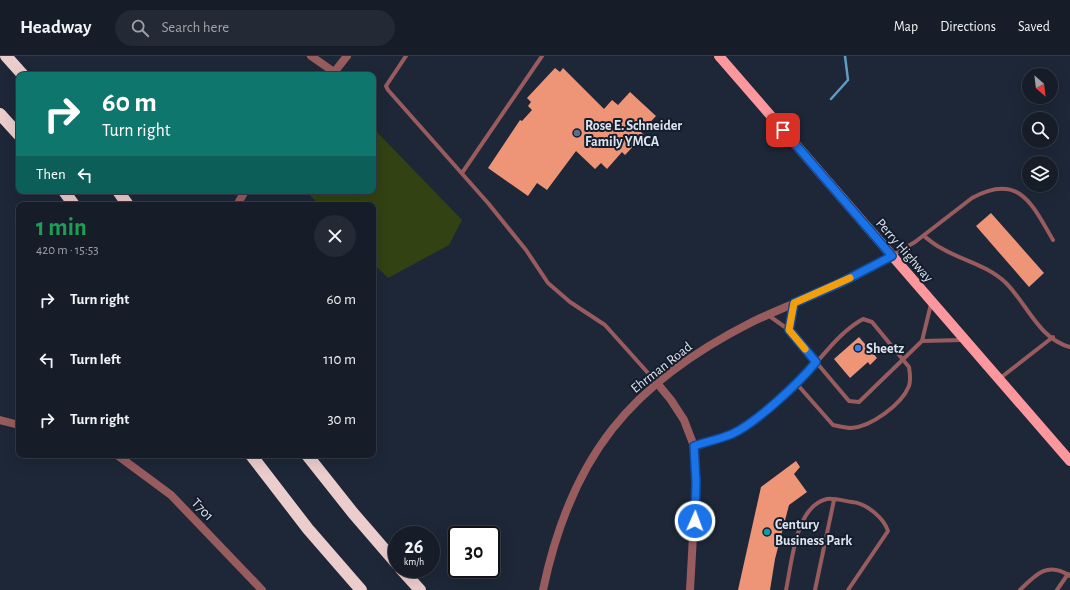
<!DOCTYPE html>
<html lang="en">
<head>
<meta charset="utf-8">
<style>
  body { margin:0; font-family:"Alegreya Sans",sans-serif; background:#232a35; color:#f1f3f6; height:100vh; display:flex; flex-direction:column; font-size:15px; white-space:nowrap }
  * { box-sizing:border-box; margin:0 }
  p { font-size:13px; color:#9ea2a8 }
  .icon { flex:none; width:22px; height:22px; fill:none; stroke:currentColor; stroke-width:2; stroke-linecap:round; stroke-linejoin:round }
  .map { position:relative; flex:1; overflow:hidden }
  .details { position:absolute; left:16px; top:146px; width:360px; height:256px; display:flex; flex-direction:column; background:#161d29; border-radius:8px; box-shadow:0 4px 16px #0002,0 0 0 1px #353b46 }
  .details>* { flex:none }
  .guide { position:absolute; left:16px; top:16px; width:360px; height:122px; border-radius:8px; box-shadow:0 4px 16px #0002,0 0 0 1px #353b46; background:#0f766e; color:#fff; overflow:hidden }
  .needle { width:26px; rotate:152deg }
  .fabs { position:absolute; left:1022px; top:12px; display:grid; gap:8px }
  .fabs a { display:grid; place-items:center; width:36px; height:36px; border-radius:50%; background:#161d29; box-shadow:0 4px 16px #0002,0 0 0 1px #353b46; font-size:20px }
  .speed { position:absolute; left:388px; top:470px; display:flex; gap:8px; font-size:20px; font-weight:700; text-align:center }
  .speed>* { display:grid; place-content:center; width:52px; height:52px; border-radius:50%; background:#161d29; box-shadow:0 4px 16px #0002,0 0 0 1px #353b46; line-height:1 }
  .speed small { font-size:10px; font-weight:400 }
  .speed .limit { border:2px solid #111; border-radius:6px; background:#fff; color:#111 }
  .pin { position:absolute; display:grid; place-items:center; width:34px; height:34px; color:#fff; margin:-17px; border-radius:8px; box-shadow:0 2px 6px #0006 }
  .me { position:absolute; width:44px; margin:-22px; rotate:2deg; stroke-linejoin:round; filter:drop-shadow(0 0 3px #0008) }
  .turn { display:flex; align-items:center; gap:14px; height:84px; padding:0 20px; font-size:18px }
  .turn .icon { width:52px; height:52px; stroke-width:2.5 }
  .turn b { display:block; font-size:28px; line-height:34px }
  .then { display:flex; align-items:center; height:38px; padding:0 20px; background:#0003; gap:8px; font-size:15px }
  .round { display:grid; place-items:center; flex:none; width:42px; height:42px; border-radius:21px; background:#232a35 }
  .overview { display:flex; align-items:center; justify-content:space-between; height:68px; padding:0 20px }
  h1 { font-size:24px; font-weight:600; line-height:30px; color:#1e9e55 }
  ul { padding:0; list-style:none }
  li { display:flex; align-items:center; gap:12px; height:60px; padding:0 20px }
  li div { flex:1 }
  li b { display:block; font-size:15px }
  li em { font-style:normal }
  header { display:flex; align-items:center; gap:24px; box-sizing:border-box; height:56px; padding:0 20px; background:#161d29; border-bottom:1px solid #353b46 }
  header strong { font-size:19px }
  nav { display:flex; gap:22px; margin-inline-start:auto; font-size:14px }
  .search { width:280px; height:36px; background:#232a35; display:flex; align-items:center; gap:10px; box-sizing:border-box; padding:0 14px; border-radius:22px; color:#9ea2a8; font-size:15px }
  .map>svg:first-child { display:block }
  .green { fill:#324213 }
  .lines { fill:none; stroke-linecap:round; stroke-linejoin:round }
  .stream { stroke:#609bc5; stroke-width:2.5 }
  .building { fill:#ef9577 }
  .service { stroke:#985c5e; stroke-width:4 }
  .minor { stroke:#985c5e; stroke-width:8 }
  .tertiary { stroke:#985c5e; stroke-width:8 }
  .primary { stroke:#fc989d; stroke-width:10 }
  .motorway { stroke:#eccdcd; stroke-width:12 }
  .route-casing { stroke:#114b97; stroke-width:10 }
  .route { stroke:#1a73e8; stroke-width:7 }
  .slow { stroke:#f59e0b; stroke-width:7 }
  .service-dot { fill:#5c6f8a; stroke:#141d2c; stroke-width:1.5 }
  .shop-dot { fill:#3f7fe0; stroke:#141d2c; stroke-width:1.5 }
  .culture-dot { fill:#0f9aa8; stroke:#141d2c; stroke-width:1.5 }
  .labels { text-anchor:middle; stroke-width:4; stroke-linejoin:round; paint-order:stroke }
  .poi-label { font-size:14px; font-weight:bold; fill:#dde3ee; stroke:#141d2c; text-anchor:start }
  .street-label { font-size:14px; fill:#dde3ee; stroke:#141d2c }
</style>
</head>
<body>
<header>
<strong>Headway</strong>
<div class="search"><svg class="icon" aria-label="search" viewBox="0 0 24 24"><circle cx="10" cy="10" r="6"/><path d="M15 15l6 6"/></svg>Search here</div>
<nav><a>Map</a><a>Directions</a><a>Saved</a></nav>
</header>
<div class="map">
<svg width="1070" height="534" viewBox="0 0 1070 534">
  <rect width="100%" height="100%" fill="#1d2737"/>
  <polygon class="green" points="373,72 462,164 449,189 388,222 373,207 373,149 319,149 306,135 373,135"/>
  <g class="lines">
    <polyline class="stream" points="831,43 848,24 845,0"/>
  </g>
  <g class="building">
    <polygon points="555,12 560,16 563,12 604,53 612,44 618,49 630,36 656,60 641,76 644,79 625,99 622,96 607,113 601,107 595,113 576,95 547,134 537,127 528,140 488,112 520,64 522,65 532,54 528,50 531,46 527,42"/>
    <polygon points="991,157 1044,217 1029,231 976,170"/>
    <polygon points="859,281 877,302 870,309 868,306 850,322 834,303"/>
    <polygon points="796,405 800,411 794,418 807,436 789,449 775,503 770,534 738,534 761,431"/>
  </g>
  <g class="lines">
    <g class="service">
      <polyline points="406,0 386,30 388,34 488,147 526,194 548,227 570,246 605,269 657,327"/>
      <polyline points="462,117 542,0"/>
      <path d="M924 180C929 184 935 189 941 192 963 205 987 209 1006 227 1027 248 1039 283 1070 291"/>
      <path d="M893 199 915 186 972 142C1019 116 1032 148 1053 184"/>
      <polyline points="931,248 922,285 963,284"/>
      <polyline points="768,259 789,274 849,345 859,346 922,285"/>
      <polyline points="789,274 794,247"/>
      <polyline points="999,323 1053,281"/>
      <path d="M694 390C706 386 720 383 732 378 754 368 786 338 804 320 823 301 838 277 863 263L872 266 909 311C910 317 911 324 909 330 902 348 871 371 851 372 845 372 839 370 833 369L796 327"/>
      <path d="M786 534C792 507 795 450 827 443 834 442 845 445 852 446 866 447 884 462 888 475L848 534"/>
      <polyline points="815,534 834,444"/>
      <path d="M1020 534C1036 518 1048 505 1070 520"/>
      <polyline points="1057,534 1068,518"/>
    </g>
    <g class="minor">
      <polyline points="311,0 334,16"/>
      <polyline points="332,19 347,0"/>
      <polyline points="237,149 245,135"/>
      <polyline points="657,327 671,344 684,364 694,390 696,426 690,534"/>
      <polyline points="0,364 19,369"/>
      <polyline points="117,399 171,439 262,534"/>
    </g>
    <path class="tertiary" d="M543 534C571 400 631 327 752 266 781 252 812 241 841 227 859 219 875 209 892 200"/>
    <polyline class="primary" points="719,0 1070,405"/>
    <g class="motorway">
      <polyline points="6,0 23,19"/>
      <polyline points="0,58 19,79"/>
      <polyline points="64,135 74,149"/>
      <polyline points="118,135 128,149"/>
      <polyline points="251,399 308,473 361,534"/>
      <polyline points="307,399 353,457 397,508"/>
      <polyline points="401,513 420,534"/>
    </g>
  </g>
  <g class="lines">
    <g class="route-casing">
      <path id="route" d="M695 465 696 426 694 390C706 386 720 383 732 378 756 367 799 327 816 306L789 274 794 247 840 227 892 200 783 74"/>
    </g>
    <use href="#route" class="route"/>
    <polyline class="slow" points="805,293 789,274 794,247 850,222"/>
  </g>
  <circle class="service-dot" cx="577" cy="77" r="4"/>
  <circle class="shop-dot" cx="858" cy="292" r="4"/>
  <circle class="culture-dot" cx="767" cy="476" r="4"/>
  <g class="labels">
    <g class="poi-label">
      <text x="585" y="74">Rose E. Schneider<tspan x="585" dy="16">Family YMCA</tspan></text>
      <text x="866" y="297">Sheetz</text>
      <text x="775" y="473">Century<tspan x="775" dy="16">Business Park</tspan></text>
    </g>
    <g class="street-label">
      <text transform="translate(905 194) rotate(49)" y="5">Perry Highway</text>
      <text transform="translate(661 311) rotate(-38)" y="5">Ehrman Road</text>
      <text transform="translate(203 453) rotate(46)" y="5">T701</text>
    </g>
  </g>
</svg>
<div class="fabs">
<a><svg class="needle" viewBox="-14 -14 28 28"><path d="M0-13l5 13h-10z" fill="#e53935"/><path d="M0 13l5-13h-10z" fill="#9ea2a8"/></svg></a>
<a><svg class="icon" aria-label="search" viewBox="0 0 24 24"><circle cx="10" cy="10" r="6"/><path d="M15 15l6 6"/></svg></a>
<a><svg class="icon" aria-label="layers" viewBox="0 0 24 24"><path d="M12 4l9 5-9 5-9-5zM3 14l9 5 9-5"/></svg></a>
</div>
<div class="speed"><div>26<small>km/h</small></div><div class="limit">30</div></div>
<div class="pin" style="left:783px;top:74px;background:#d93025"><svg class="icon" aria-label="arrive" viewBox="0 0 24 24"><path d="M6 21V4h12l-3 4 3 4H6"/></svg></div>
<svg class="me" style="left:695px;top:465px" viewBox="-20 -20 40 40"><circle r="17" fill="#1a73e8" stroke="#fff" stroke-width="3"/><path d="M0-11L8 9 0 5-8 9z" fill="#fff"/></svg>
<div class="guide">
<div class="turn"><svg class="icon" aria-label="right" viewBox="0 0 24 24"><path d="M7 20v-9h11M14 6l5 5-5 5"/></svg><div><b>60 m</b>Turn right</div></div>
<div class="then">Then<svg class="icon" aria-label="left" viewBox="0 0 24 24"><path d="M17 20v-9H6M10 6l-5 5 5 5"/></svg></div>
</div>
<section class="details">
<div class="overview"><div><h1>1 min</h1><p>420 m · 15:53</p></div><a class="round"><svg class="icon" aria-label="close" viewBox="0 0 24 24"><path d="M6 6l12 12M18 6L6 18"/></svg></a></div>
<ul>
<li><svg class="icon" aria-label="right" viewBox="0 0 24 24"><path d="M7 20v-9h11M14 6l5 5-5 5"/></svg><div><b>Turn right</b></div><em>60 m</em></li>
<li><svg class="icon" aria-label="left" viewBox="0 0 24 24"><path d="M17 20v-9H6M10 6l-5 5 5 5"/></svg><div><b>Turn left</b></div><em>110 m</em></li>
<li><svg class="icon" aria-label="right" viewBox="0 0 24 24"><path d="M7 20v-9h11M14 6l5 5-5 5"/></svg><div><b>Turn right</b></div><em>30 m</em></li>
</ul>
</section>
</div>
</body>
</html>
